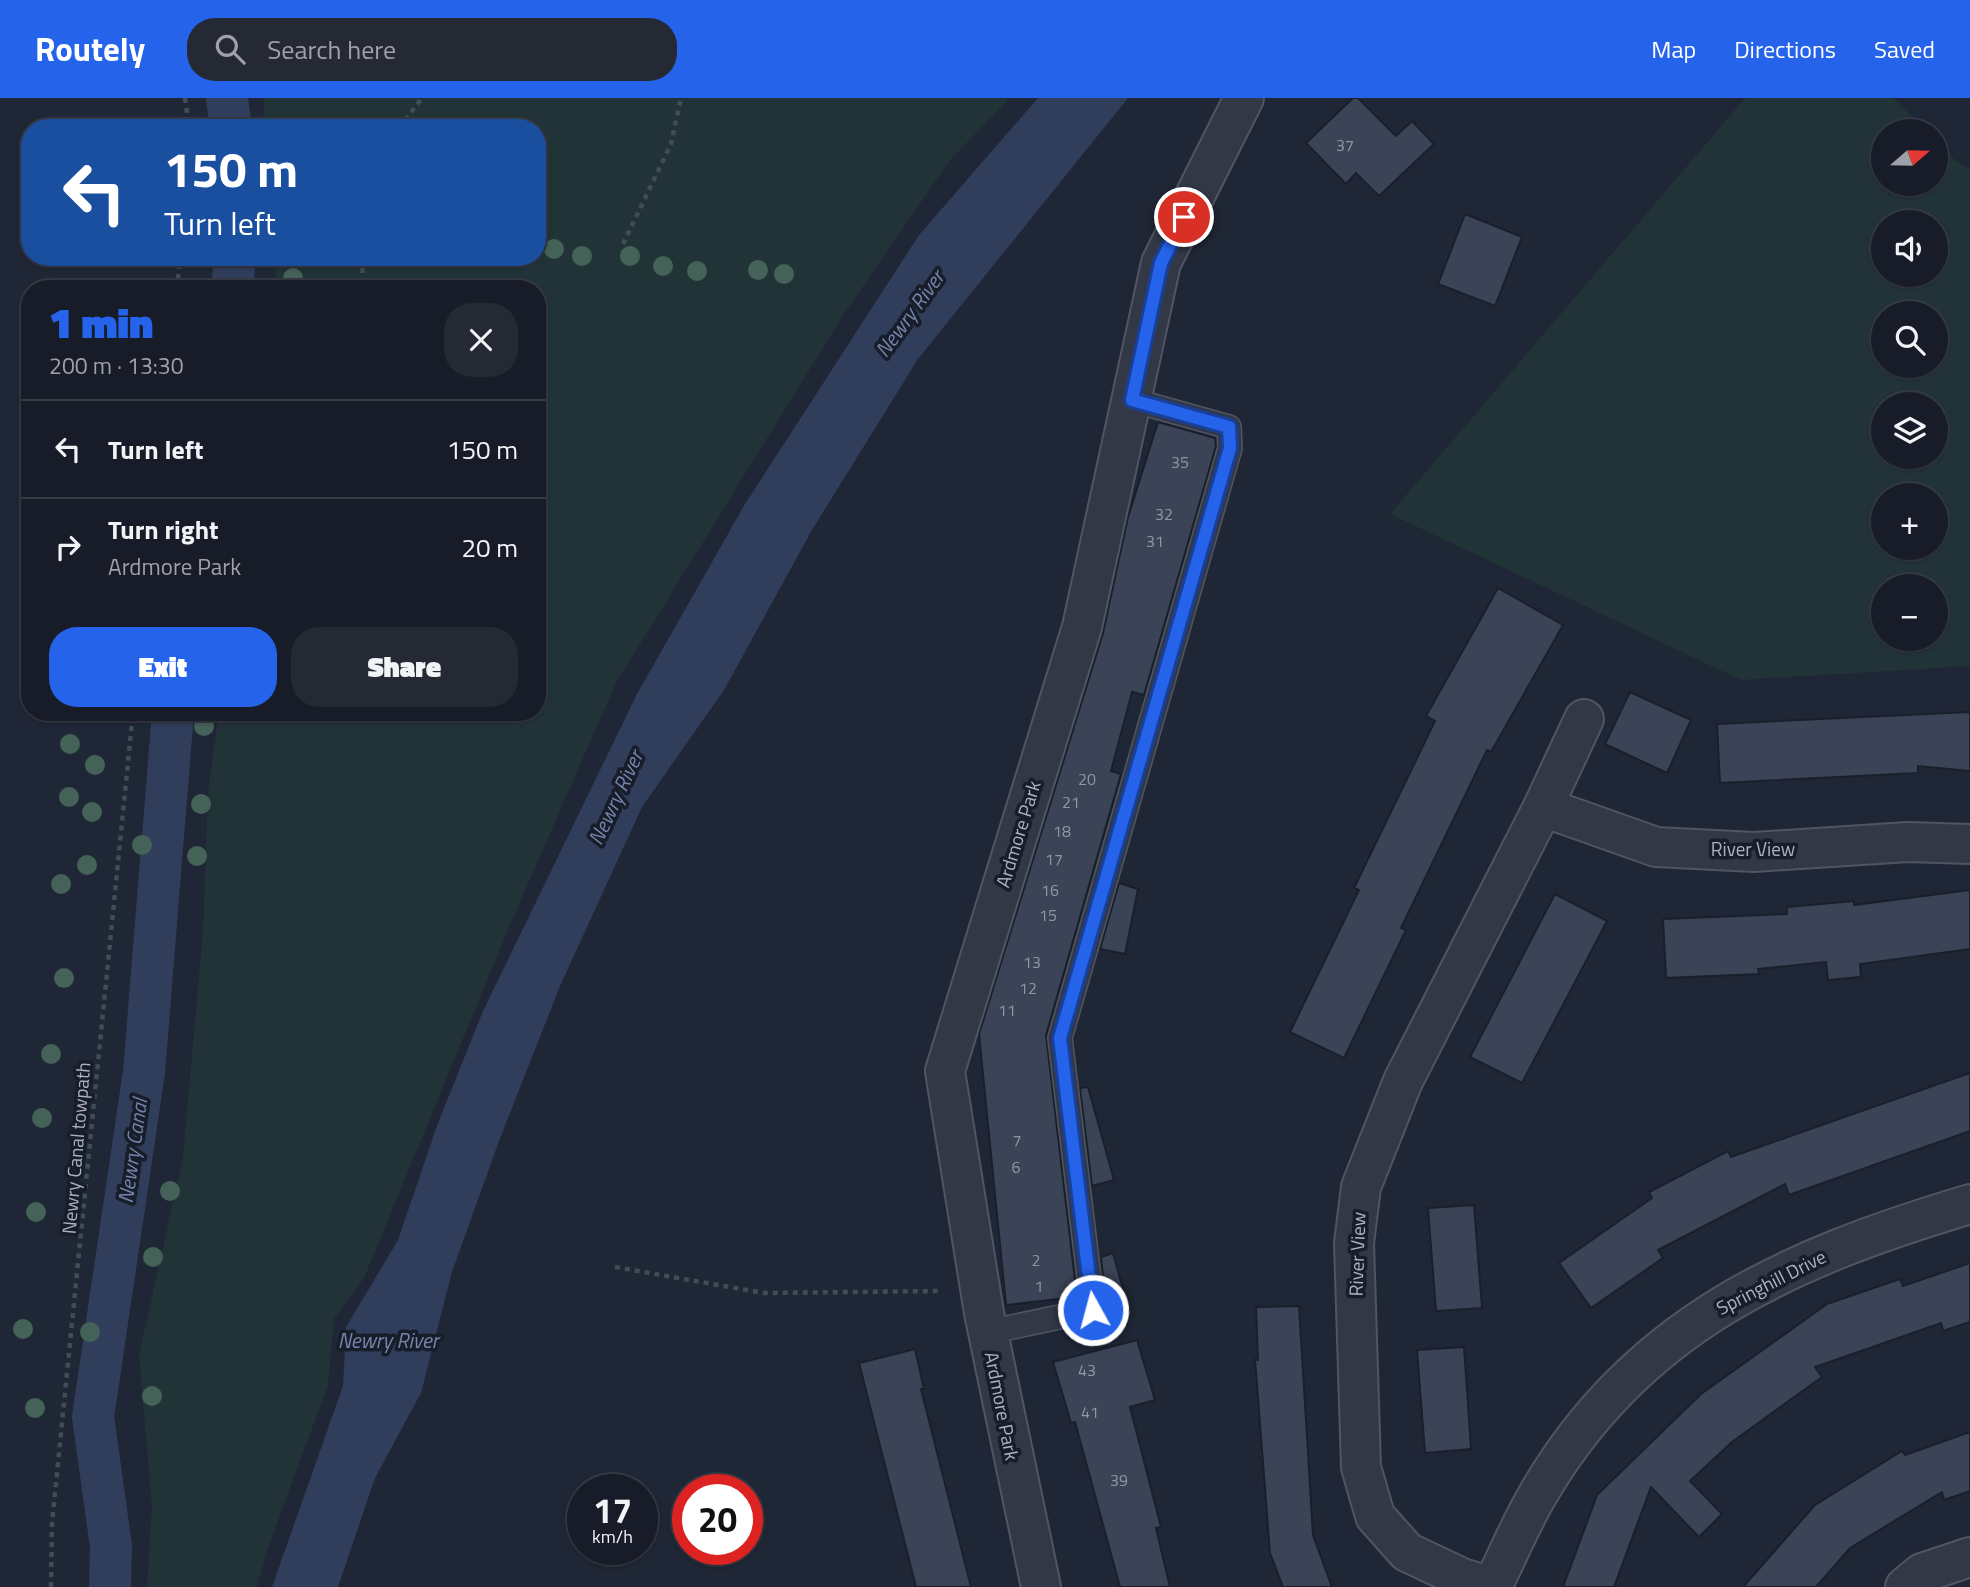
<!DOCTYPE html>
<html lang="en">
<head>
<meta charset="utf-8">
<style>
  body { margin:0; font-family:"Titillium Web",sans-serif; background:#242934; color:#f1f3f6; height:100vh; display:flex; flex-direction:column; font-size:26px; white-space:nowrap }
  * { box-sizing:border-box; margin:0 }
  p { font-size:23px; color:#9ea1a8 }
  .icon { flex:none; width:38px; height:38px; fill:none; stroke:currentColor; stroke-width:2; stroke-linecap:round; stroke-linejoin:round }
  .map { position:relative; flex:1; overflow:hidden }
  .sheet { position:absolute; left:21px; top:182px; width:525px; height:441px; display:flex; flex-direction:column; background:#171c28; border-radius:28px; box-shadow:0 2px 5px #0004,0 0 0 2px #363a45 }
  .sheet>* { flex:none }
  .hud { position:absolute; left:21px; top:21px; width:525px; height:147px; border-radius:28px; box-shadow:0 2px 5px #0004,0 0 0 2px #363a45; background:#1a4fa0; color:#fff; overflow:hidden }
  .needle { width:46px; rotate:70deg }
  .tools { position:absolute; left:1871px; top:21px; display:grid; gap:14px }
  .tools a { display:grid; place-items:center; width:77px; height:77px; border-radius:50%; background:#171c28; box-shadow:0 2px 5px #0004,0 0 0 2px #363a45; font-size:35px }
  .speed { position:absolute; left:567px; top:1376px; display:flex; gap:14px; font-size:35px; font-weight:700; text-align:center }
  .speed>* { display:grid; place-content:center; width:91px; height:91px; border-radius:50%; background:#171c28; box-shadow:0 2px 5px #0004,0 0 0 2px #363a45; line-height:1 }
  .speed small { font-size:18px; font-weight:400 }
  .speed .limit { border:10px solid #d22; background:#fff; color:#111 }
  .pin { position:absolute; display:grid; place-items:center; width:60px; height:60px; color:#fff; margin:-30px; border:4px solid #fff; border-radius:50%; box-shadow:0 2px 7px #0007 }
  .me { position:absolute; width:77px; margin:-38px; rotate:353deg; stroke-linejoin:round; filter:drop-shadow(0 0 5px #0008) }
  .turn { display:flex; align-items:center; gap:24px; height:147px; padding:0 28px; font-size:32px }
  .turn .icon { width:91px; height:91px; stroke-width:2.5 }
  .turn b { display:block; font-size:49px; line-height:60px }
  .round { display:grid; place-items:center; flex:none; width:74px; height:74px; border-radius:28px; background:#242934 }
  .head { display:flex; align-items:center; justify-content:space-between; height:119px; padding:0 28px }
  h1 { font-size:42px; font-weight:800; line-height:52px; color:#2563eb }
  .button { display:flex; gap:14px; margin-top:auto; padding:14px 28px }
  .button a { flex:1; height:80px; border-radius:28px; background:#2563eb; color:#fff; font-size:28px; font-weight:800; line-height:80px; text-align:center }
  .button a+a { background:#242934; color:#f1f3f6 }
  ul { padding:0; list-style:none }
  li { display:flex; align-items:center; gap:21px; height:98px; padding:0 28px; border-top:2px solid #363a45 }
  li div { flex:1 }
  li b { display:block; font-size:26px }
  li em { font-style:normal }
  header { display:flex; align-items:center; gap:42px; box-sizing:border-box; height:98px; padding:0 35px; background:#2563eb; color:#fff }
  header strong { font-size:33px }
  nav { display:flex; gap:38px; margin-inline-start:auto; font-size:24px }
  .search { width:490px; height:63px; background:#242934; display:flex; align-items:center; gap:18px; box-sizing:border-box; padding:0 24px; border-radius:28px; color:#9ea1a8; font-size:26px }
  .map>svg:first-child { display:block }
  .green { fill:#223338; fill-rule:evenodd }
  .water { fill:#303d5b }
  .lines { fill:none; stroke-linecap:round; stroke-linejoin:round }
  .canal { stroke:#303d5b; stroke-width:42 }
  .building { fill:#3b4356; stroke:#1a1f2c; stroke-width:2 }
  .lane-casing { stroke:#505564; stroke-width:26 }
  .street-casing { stroke:#505564; stroke-width:42 }
  .path { stroke:#3e4e54; stroke-width:4.5; stroke-dasharray:5 5; stroke-linecap:butt }
  .lane { stroke:#323846; stroke-width:23 }
  .street { stroke:#323846; stroke-width:38 }
  .tree { fill:#456258 }
  .route-casing { stroke:#184099; stroke-width:18 }
  .route { stroke:#2563eb; stroke-width:12 }
  .labels { text-anchor:middle; stroke-width:7; stroke-linejoin:round; paint-order:stroke }
  .number-label { font-size:16px; fill:#9096a8 }
  .street-label { font-size:19px; fill:#acb2c3; stroke:#181d2a }
  .water-label { font-size:21px; font-style:italic; fill:#7485ac; stroke:#181d2a }
</style>
</head>
<body>
<header>
<strong>Routely</strong>
<div class="search"><svg class="icon" aria-label="search" viewBox="0 0 24 24"><circle cx="10" cy="10" r="6"/><path d="M15 15l6 6"/></svg>Search here</div>
<nav><a>Map</a><a>Directions</a><a>Saved</a></nav>
</header>
<div class="map">
<svg width="1970" height="1489" viewBox="0 0 1970 1489">
  <rect width="100%" height="100%" fill="#1f2635"/>
  <g class="green">
    <polygon points="264,0 1010,0 950,62 842,219 616,585 512,822 364,1180 334,1221 328,1287 266,1455 257,1489 147,1489 152,1409 139,1257 183,1059 203,832 208,693 219,614 537,614 537,191 275,191 276,159 537,159 537,30 265,30"/>
    <path d="M1745 0H1893L1926 33H1883V86H1936V42L1955 62 1970 71V568L1741 582 1390 416ZM1883 124H1936V177H1883ZM1883 215H1936V268H1883ZM1883 306H1936V359H1883ZM1883 397H1936V450H1883ZM1883 488H1936V541H1883Z"/>
  </g>
  <polygon class="water" points="1038,0 1128,0 918,261 812,432 724,592 642,709 560,888 499,1043 452,1174 421,1295 375,1380 338,1489 272,1489 343,1288 346,1229 398,1142 438,1025 483,913 637,596 745,406 919,137"/>
  <g class="lines">
    <g class="canal">
      <polyline points="227,0 231,30"/>
      <polyline points="232,191 235,159"/>
      <polyline points="110,1489 111,1448 93,1319 144,974 173,614"/>
    </g>
  </g>
  <g class="building">
    <polygon points="1353,0 1358,0 1396,38 1412,23 1434,46 1379,98 1356,75 1346,86 1306,45"/>
    <polygon points="1465,116 1522,139 1495,208 1438,186"/>
    <polygon points="1158,324 1215,340 1216,348 1144,597 1132,594 1111,673 1121,676 1046,937 1077,1199 1006,1207 979,936 1103,535 1128,419"/>
    <polygon points="1498,490 1563,527 1491,654 1487,652 1401,830 1406,832 1344,960 1290,934 1359,792 1354,790 1435,623 1426,618"/>
    <polygon points="1630,594 1691,622 1667,675 1605,646"/>
    <polygon points="1970,614 1970,673 1918,668 1918,675 1720,685 1717,626"/>
    <polygon points="1119,785 1138,791 1125,856 1100,851"/>
    <polygon points="1970,792 1970,851 1860,866 1861,879 1828,882 1826,864 1758,871 1759,876 1666,880 1663,821 1787,816 1787,809 1854,803 1854,807"/>
    <polygon points="1555,796 1607,823 1522,985 1470,959"/>
    <polygon points="1970,975 1970,1033 1789,1097 1785,1086 1658,1152 1663,1160 1591,1210 1559,1165 1652,1100 1649,1094 1728,1053 1731,1059"/>
    <polygon points="1088,989 1114,1082 1092,1088 1080,990"/>
    <polygon points="1474,1107 1482,1210 1436,1213 1428,1110"/>
    <polygon points="1113,1155 1124,1195 1105,1197 1101,1159"/>
    <polygon points="1970,1165 1970,1224 1943,1233 1941,1225 1815,1269 1822,1279 1732,1344 1690,1383 1722,1416 1699,1439 1651,1389 1614,1489 1563,1489 1597,1397 1701,1296 1827,1206 1900,1181 1903,1188"/>
    <polygon points="1299,1208 1313,1437 1332,1489 1283,1489 1270,1455 1255,1261 1258,1262 1256,1209"/>
    <polygon points="1137,1242 1155,1302 1130,1309 1161,1429 1156,1430 1170,1489 1120,1489 1075,1324 1071,1325 1053,1264"/>
    <polygon points="1464,1249 1471,1351 1425,1355 1417,1252"/>
    <polygon points="915,1251 924,1291 921,1291 971,1489 916,1489 859,1265"/>
    <polygon points="1970,1334 1970,1393 1944,1402 1942,1394 1850,1450 1816,1489 1743,1489 1815,1407 1902,1353 1905,1357"/>
  </g>
  <g class="lines">
    <g class="lane-casing">
      <polyline id="lane" points="988,1234 1093,1212 1060,940 1230,350 1229,329 1132,302"/>
    </g>
    <g class="street-casing">
      <g id="street">
        <polyline points="1543,709 1656,749 1754,754 1908,744 1970,746"/>
        <polyline points="1041,1489 984,1215 945,973 1082,529 1161,165 1244,0"/>
        <polyline points="1492,1489 1462,1480 1407,1454 1375,1418 1361,1369 1354,1145 1361,1089 1403,983 1543,709 1584,621"/>
        <path d="M1492 1489C1507 1459 1520 1427 1537 1398 1635 1227 1789 1160 1970 1106"/>
        <polyline points="1905,1489 1922,1475 1970,1459"/>
      </g>
    </g>
    <g class="path">
      <polyline points="185,0 189,30"/>
      <polyline points="399,30 422,0"/>
      <polyline points="623,146 671,46 681,0"/>
      <polyline points="361,185 364,159"/>
      <polyline points="177,191 180,159"/>
      <polyline points="615,1169 764,1195 941,1193"/>
      <polyline points="51,1489 52,1425 133,614"/>
    </g>
    <use href="#lane" class="lane"/>
    <use href="#street" class="street"/>
  </g>
  <g class="tree">
    <circle cx="554" cy="151" r="10"/>
    <circle cx="582" cy="158" r="10"/>
    <circle cx="630" cy="158" r="10"/>
    <circle cx="663" cy="168" r="10"/>
    <circle cx="758" cy="172" r="10"/>
    <circle cx="697" cy="173" r="10"/>
    <circle cx="784" cy="176" r="10"/>
    <circle cx="293" cy="180" r="10"/>
    <circle cx="204" cy="628" r="10"/>
    <circle cx="70" cy="646" r="10"/>
    <circle cx="95" cy="667" r="10"/>
    <circle cx="69" cy="699" r="10"/>
    <circle cx="201" cy="706" r="10"/>
    <circle cx="92" cy="714" r="10"/>
    <circle cx="142" cy="747" r="10"/>
    <circle cx="197" cy="758" r="10"/>
    <circle cx="87" cy="767" r="10"/>
    <circle cx="61" cy="786" r="10"/>
    <circle cx="64" cy="880" r="10"/>
    <circle cx="51" cy="956" r="10"/>
    <circle cx="42" cy="1020" r="10"/>
    <circle cx="170" cy="1093" r="10"/>
    <circle cx="36" cy="1114" r="10"/>
    <circle cx="153" cy="1159" r="10"/>
    <circle cx="23" cy="1231" r="10"/>
    <circle cx="90" cy="1234" r="10"/>
    <circle cx="152" cy="1298" r="10"/>
    <circle cx="35" cy="1310" r="10"/>
  </g>
  <g class="lines">
    <g class="route-casing">
      <polyline id="route" points="1093,1212 1060,940 1230,350 1229,329 1132,302 1161,165 1184,119"/>
    </g>
    <use href="#route" class="route"/>
  </g>
  <g class="labels">
    <g class="number-label">
      <text x="1345" y="53">37</text>
      <text x="1180" y="370">35</text>
      <text x="1164" y="422">32</text>
      <text x="1155" y="449">31</text>
      <text x="1087" y="687">20</text>
      <text x="1071" y="710">21</text>
      <text x="1062" y="739">18</text>
      <text x="1054" y="767">17</text>
      <text x="1050" y="798">16</text>
      <text x="1048" y="823">15</text>
      <text x="1032" y="870">13</text>
      <text x="1028" y="896">12</text>
      <text x="1007" y="918">11</text>
      <text x="1017" y="1048">7</text>
      <text x="1016" y="1075">6</text>
      <text x="1036" y="1168">2</text>
      <text x="1039" y="1194">1</text>
      <text x="1087" y="1278">43</text>
      <text x="1090" y="1320">41</text>
      <text x="1119" y="1388">39</text>
    </g>
    <g class="street-label">
      <text transform="translate(1018 736) rotate(-73)" y="7">Ardmore Park</text>
      <text x="1753" y="758">River View</text>
      <text transform="translate(76 1050) rotate(-85)" y="7">Newry Canal towpath</text>
      <text transform="translate(1357 1156) rotate(-88)" y="7">River View</text>
      <text transform="translate(1771 1184) rotate(-27)" y="7">Springhill Drive</text>
      <text transform="translate(1002 1308) rotate(79)" y="7">Ardmore Park</text>
    </g>
    <g class="water-label">
      <text transform="translate(910 216) rotate(-54)" y="7">Newry River</text>
      <text transform="translate(616 700) rotate(-65)" y="7">Newry River</text>
      <text transform="translate(133 1053) rotate(-82)" y="7">Newry Canal</text>
      <text x="388" y="1250">Newry River</text>
    </g>
  </g>
</svg>
<div class="tools">
<a><svg class="needle" viewBox="-14 -14 28 28"><path d="M0-13l5 13h-10z" fill="#e53935"/><path d="M0 13l5-13h-10z" fill="#9ea1a8"/></svg></a>
<a><svg class="icon" aria-label="sound" viewBox="0 0 24 24"><path d="M4 9h4l5-4v14l-5-4H4zM17 9q2 3 0 6"/></svg></a>
<a><svg class="icon" aria-label="search" viewBox="0 0 24 24"><circle cx="10" cy="10" r="6"/><path d="M15 15l6 6"/></svg></a>
<a><svg class="icon" aria-label="layers" viewBox="0 0 24 24"><path d="M12 4l9 5-9 5-9-5zM3 14l9 5 9-5"/></svg></a>
<a>+</a>
<a>−</a>
</div>
<div class="speed"><div>17<small>km/h</small></div><div class="limit">20</div></div>
<div class="pin" style="left:1184px;top:119px;background:#d93025"><svg class="icon" aria-label="arrive" viewBox="0 0 24 24"><path d="M6 21V4h12l-3 4 3 4H6"/></svg></div>
<svg class="me" style="left:1093px;top:1212px" viewBox="-20 -20 40 40"><circle r="17" fill="#2563eb" stroke="#fff" stroke-width="3"/><path d="M0-11L8 9 0 5-8 9z" fill="#fff"/></svg>
<div class="hud">
<div class="turn"><svg class="icon" aria-label="left" viewBox="0 0 24 24"><path d="M17 20v-9H6M10 6l-5 5 5 5"/></svg><div><b>150 m</b>Turn left</div></div>
</div>
<section class="sheet">
<div class="head"><div><h1>1 min</h1><p>200 m · 13:30</p></div><a class="round"><svg class="icon" aria-label="close" viewBox="0 0 24 24"><path d="M6 6l12 12M18 6L6 18"/></svg></a></div>
<ul>
<li><svg class="icon" aria-label="left" viewBox="0 0 24 24"><path d="M17 20v-9H6M10 6l-5 5 5 5"/></svg><div><b>Turn left</b></div><em>150 m</em></li>
<li><svg class="icon" aria-label="right" viewBox="0 0 24 24"><path d="M7 20v-9h11M14 6l5 5-5 5"/></svg><div><b>Turn right</b><p>Ardmore Park</p></div><em>20 m</em></li>
</ul>
<div class="button"><a>Exit</a><a>Share</a></div>
</section>
</div>
</body>
</html>
